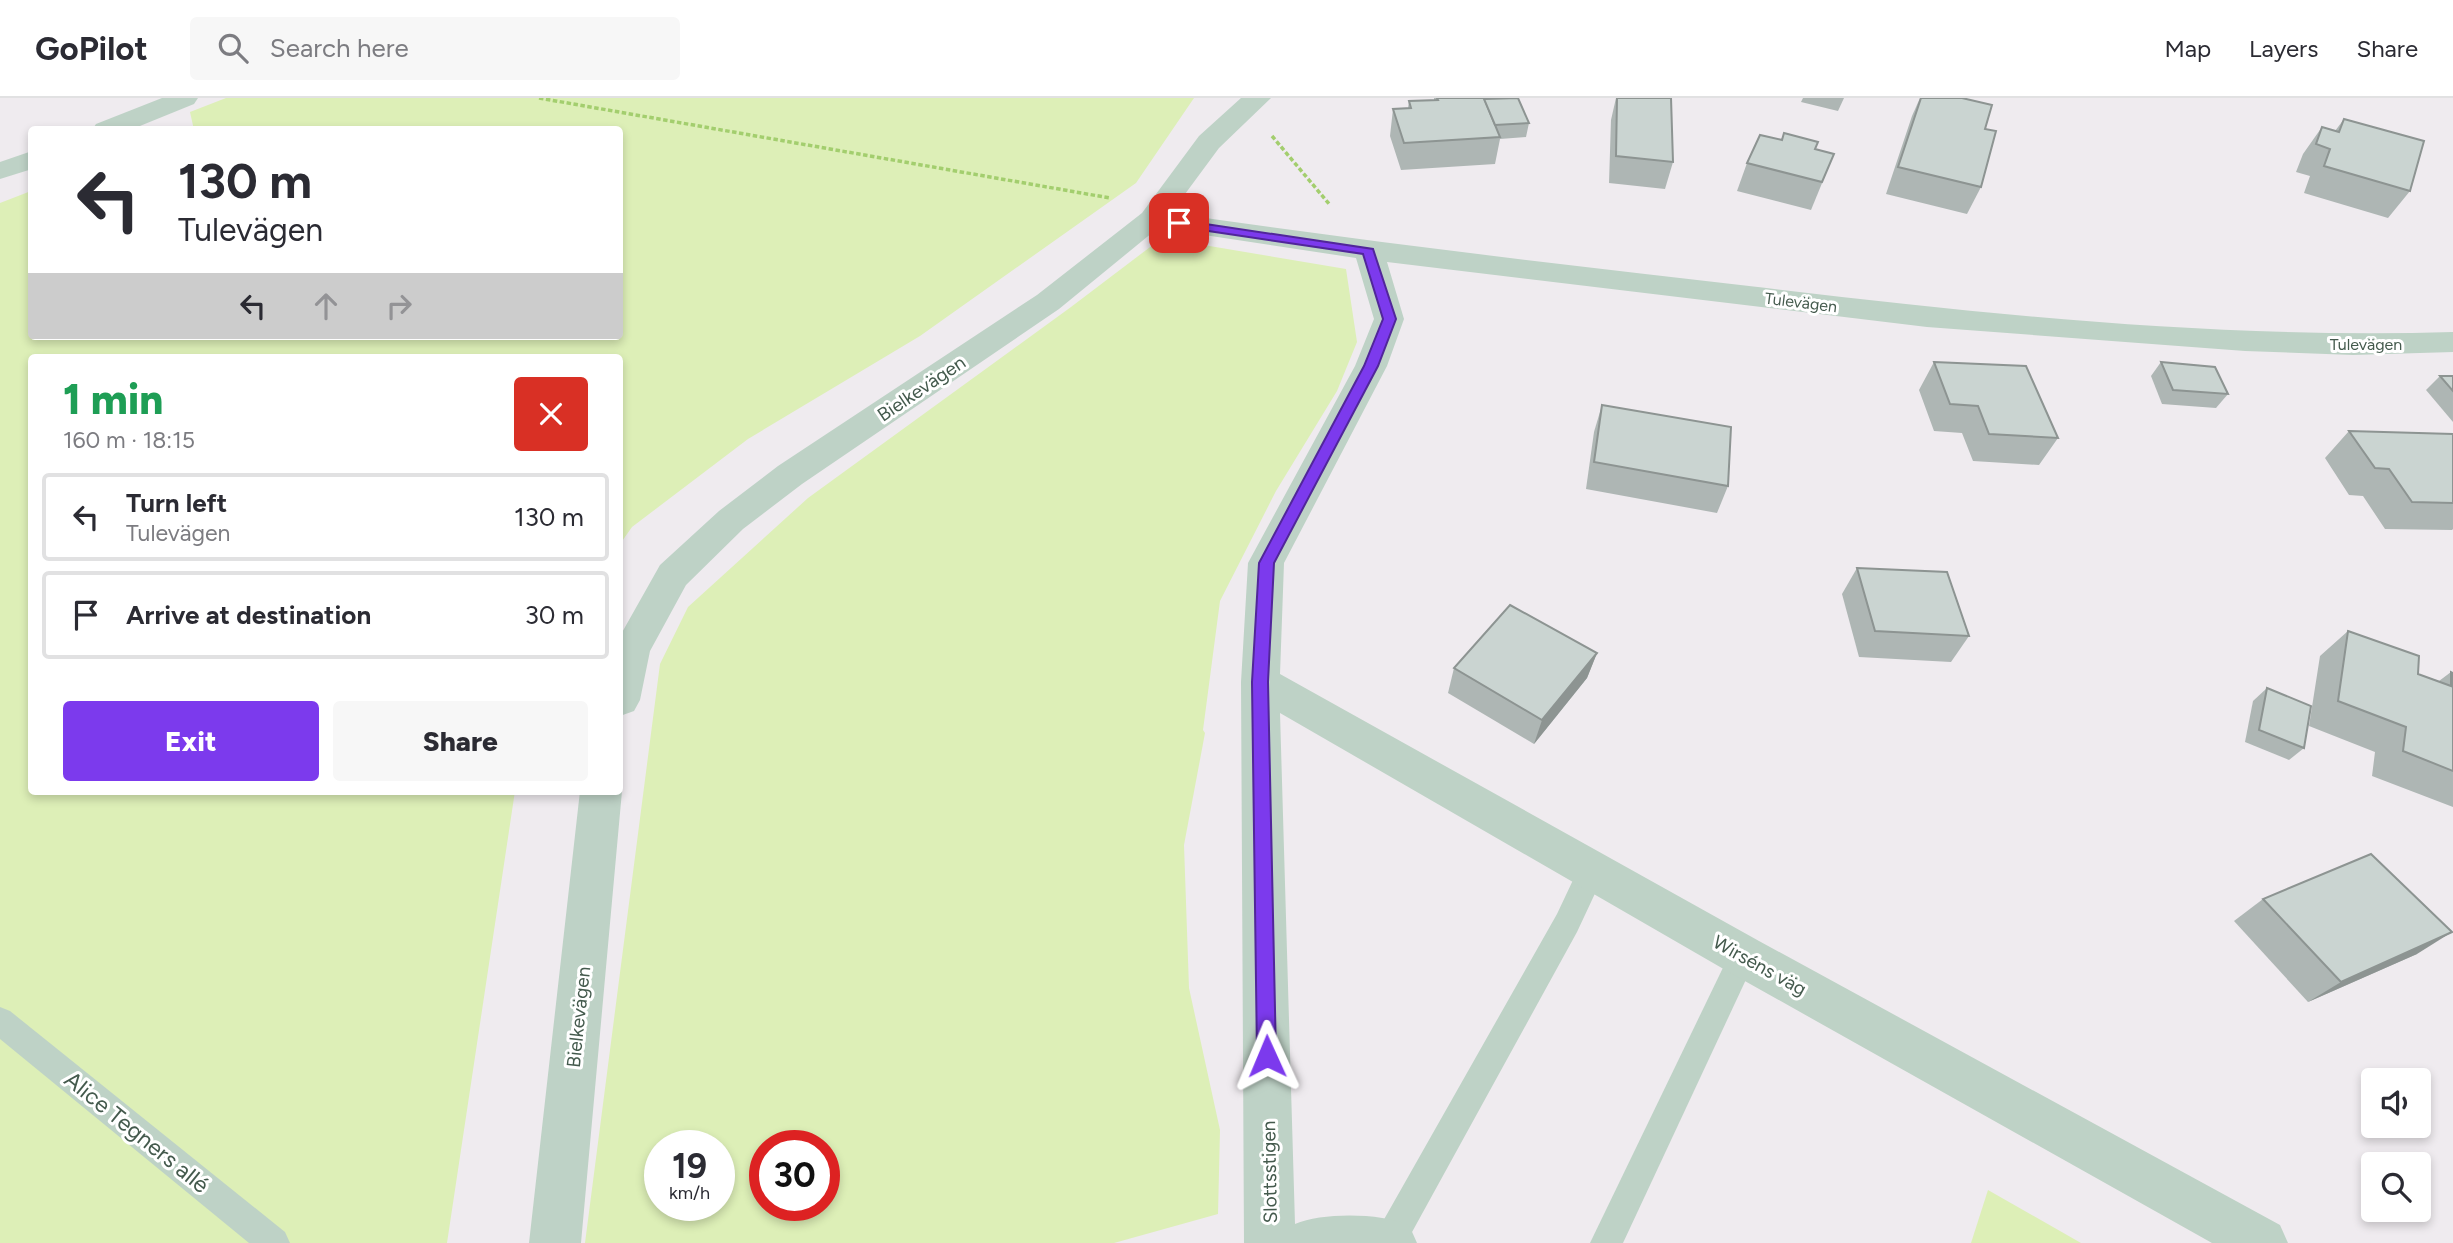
<!DOCTYPE html>
<html lang="en">
<head>
<meta charset="utf-8">
<style>
  body { margin:0; font-family:Figtree,sans-serif; background:#f7f7f7; color:#2b2b33; height:100vh; display:flex; flex-direction:column; font-size:26px; white-space:nowrap }
  * { box-sizing:border-box; margin:0 }
  p { font-size:23px; color:#7c7c81 }
  .icon { flex:none; width:38px; height:38px; fill:none; stroke:currentColor; stroke-width:2; stroke-linecap:round; stroke-linejoin:round }
  .map { position:relative; flex:1; overflow:hidden }
  .drawer { position:absolute; left:28px; top:256px; width:595px; height:441px; display:flex; flex-direction:column; background:#fff; border-radius:7px; box-shadow:0 4px 10px #0003 }
  .drawer>* { flex:none }
  .guide { position:absolute; left:28px; top:28px; width:595px; height:214px; border-radius:7px; box-shadow:0 4px 10px #0003; background:#fff; color:#2b2b33; overflow:hidden }
  .fabs { position:absolute; left:2361px; top:970px; display:grid; gap:14px }
  .fabs a { display:grid; place-items:center; width:70px; height:70px; border-radius:7px; background:#fff; box-shadow:0 4px 10px #0003; font-size:35px }
  .speed { position:absolute; left:644px; top:1032px; display:flex; gap:14px; font-size:35px; font-weight:700; text-align:center }
  .speed>* { display:grid; place-content:center; width:91px; height:91px; border-radius:50%; background:#fff; box-shadow:0 4px 10px #0003; line-height:1 }
  .speed small { font-size:18px; font-weight:400 }
  .speed .limit { border:10px solid #d22; background:#fff; color:#111 }
  .pin { position:absolute; display:grid; place-items:center; width:60px; height:60px; color:#fff; margin:-30px; border-radius:14px; box-shadow:0 4px 10px #0006 }
  .me { position:absolute; width:77px; margin:-38px; rotate:359deg; stroke-linejoin:round; filter:drop-shadow(0 0 5px #0008) }
  .turn { display:flex; align-items:center; gap:24px; height:147px; padding:0 35px; font-size:32px }
  .turn .icon { width:91px; height:91px; stroke-width:2.5 }
  .turn b { display:block; font-size:49px; line-height:60px }
  .lanes { display:flex; align-items:center; height:66px; padding:0 35px; background:#0003; justify-content:center; gap:35px; direction:ltr }
  .lanes .off { opacity:.35 }
  .round { display:grid; place-items:center; flex:none; width:74px; height:74px; border-radius:7px; background:#f7f7f7 }
  .summary { display:flex; align-items:center; justify-content:space-between; height:119px; padding:0 35px }
  h1 { font-size:42px; font-weight:800; line-height:52px; color:#1e9e55 }
  .action { display:flex; gap:14px; margin-top:auto; padding:14px 35px }
  .action a { flex:1; height:80px; border-radius:7px; background:#7c3aed; color:#fff; font-size:28px; font-weight:800; line-height:80px; text-align:center }
  .action a+a { background:#f7f7f7; color:#2b2b33 }
  ul { padding:0; list-style:none }
  li { display:flex; align-items:center; gap:21px; height:88px; margin:0 14px 10px; padding:0 21px; border:4px solid #e1e1e2; border-radius:7px }
  li div { flex:1 }
  li b { display:block; font-size:26px }
  li em { font-style:normal }
  header { display:flex; align-items:center; gap:42px; box-sizing:border-box; height:98px; padding:0 35px; background:#fff; border-bottom:2px solid #e1e1e2 }
  header strong { font-size:33px }
  nav { display:flex; gap:38px; margin-inline-start:auto; font-size:24px }
  .search { width:490px; height:63px; background:#f7f7f7; display:flex; align-items:center; gap:18px; box-sizing:border-box; padding:0 24px; border-radius:7px; color:#7c7c81; font-size:26px }
  .map>svg:first-child { display:block }
  .green { fill:#ddefb7; fill-rule:evenodd }
  .lines { fill:none; stroke-linecap:round; stroke-linejoin:round }
  .path { stroke:#a3ce6e; stroke-width:3.5; stroke-dasharray:4.5 2.5; stroke-linecap:butt }
  .service { fill:#bed2c6; fill-rule:evenodd }
  .minor { fill:#bed2c6; fill-rule:evenodd }
  .tertiary { fill:#bed2c6; fill-rule:evenodd }
  .wall { fill:#aeb6b4 }
  .shaded-wall { fill:#8d9492 }
  .building { fill:#cad4d1; stroke:#8d9492; stroke-width:2 }
  .route { fill:#7c3aed; stroke:#51269a; stroke-width:2 }
  .labels { text-anchor:middle; stroke-width:6; stroke-linejoin:round; paint-order:stroke }
  .far-street-label { font-size:16px; fill:#445a4d; stroke:#fff }
  .street-label { font-size:19px; fill:#445a4d; stroke:#fff }
  .near-street-label { font-size:23px; fill:#445a4d; stroke:#fff }
</style>
</head>
<body>
<header>
<strong>GoPilot</strong>
<div class="search"><svg class="icon" aria-label="search" viewBox="0 0 24 24"><circle cx="10" cy="10" r="6"/><path d="M15 15l6 6"/></svg>Search here</div>
<nav><a>Map</a><a>Layers</a><a>Share</a></nav>
</header>
<div class="map">
<svg width="2453" height="1145" viewBox="0 0 2453 1145">
  <rect width="100%" height="100%" fill="#efebef"/>
  <g class="green">
    <polygon points="226,0 1194,0 1136,85 920,238 748,341 632,429 620,446 620,259 32,259 32,693 515,693 447,1145 0,1145 0,105 31,93 32,238 620,238 620,32 194,32 190,14"/>
    <path d="M1162 140 1346 171 1357 244 1337 293 1276 393 1220 503 1203 632 1205 635 1184 747 1189 890 1220 1032 1218 1116 1114 1145H585L660 566 688 509 808 400 1071 209ZM660 1048H719V1108H660ZM765 1048H824V1108H765Z"/>
    <polygon points="1988,1092 2081,1145 1971,1145"/>
  </g>
  <g class="lines">
    <g class="path">
      <polyline points="539,0 1110,100"/>
      <polyline points="1272,38 1330,107"/>
    </g>
    <g class="service">
      <polygon points="1592,760 1602,763 1606,772 1577,834 1406,1145 1374,1145 1378,1132 1557,816 1582,763"/>
      <polygon points="1743,845 1753,849 1757,858 1623,1145 1590,1145 1733,849"/>
      <polygon points="0,909 10,913 285,1134 290,1145 249,1145 0,941"/>
    </g>
    <g class="minor">
      <path d="M1241 0H1271L1219 50 1171 115C1363 143 1556 166 1749 188 1982 216 2218 241 2453 234V254L2353 257 2245 253 1927 229 1387 164 1404 221 1387 268 1284 465 1280 576 1759 843 2280 1127 2288 1145H2212L1727 873 1280 615 1295 1126C1323 1114 1381 1115 1409 1127L1417 1145H1244L1241 584 1248 465 1355 268 1374 221 1356 160 1158 130 1059 211 802 386 743 431 686 487 650 553 640 602 634 613 620 618V538L660 467 719 413 778 368 1037 197 1142 115 1199 38Z"/>
      <polygon points="620,689 622,693 581,1145 529,1145 580,693 620,693"/>
    </g>
    <g class="tertiary">
      <polygon points="162,0 198,0 194,6 130,32 92,32 96,26"/>
      <polygon points="32,53 32,71 0,81 0,64"/>
    </g>
  </g>
  <g class="wall">
    <polygon points="1434,0 1484,0 1529,25 1526,39 1500,41 1495,66 1401,72 1390,38 1393,11 1408,10 1409,3 1434,2"/>
    <polygon points="1616,0 1671,0 1673,64 1665,91 1609,85 1611,22"/>
    <polygon points="1803,0 1844,0 1838,13 1801,4"/>
    <polygon points="1920,0 1962,0 1985,31 1981,89 1967,116 1886,96 1912,18"/>
    <polygon points="2344,21 2410,93 2388,120 2304,95 2310,78 2296,74 2303,56 2322,29 2335,33"/>
    <polygon points="1815,51 1834,56 1811,112 1737,93 1747,65"/>
    <polygon points="1934,264 2058,340 2039,367 1973,363 1962,335 1934,333 1919,292"/>
    <polygon points="2161,264 2228,296 2216,310 2162,306 2151,278"/>
    <polygon points="2440,278 2453,278 2453,324 2426,292"/>
    <polygon points="1602,307 1728,388 1717,415 1586,391 1594,334"/>
    <polygon points="2349,333 2453,336 2453,431 2452,432 2385,431 2363,398 2349,397 2325,360"/>
    <polygon points="1857,470 1969,538 1951,564 1859,559 1842,496"/>
    <polygon points="2348,533 2418,576 2439,583 2451,574 2453,575 2453,709 2372,678 2375,654 2309,628 2320,558"/>
    <polygon points="1597,555 1587,580 1534,646 1448,595 1454,570"/>
    <polygon points="2267,590 2304,650 2289,662 2245,644 2253,603"/>
    <polygon points="2263,801 2417,856 2308,904 2234,823"/>
  </g>
  <g class="shaded-wall">
    <polygon points="1597,555 1587,580 1534,646 1542,622"/>
    <polygon points="2452,834 2417,856 2308,904 2341,884"/>
  </g>
  <g class="building">
    <polygon points="1437,0 1484,0 1500,39 1404,45 1393,11 1411,10 1409,3 1438,2"/>
    <polygon points="1518,0 1529,25 1495,27 1484,1"/>
    <polygon points="1617,0 1671,0 1673,64 1616,58"/>
    <polygon points="1921,0 1962,0 1992,7 1985,31 1996,33 1981,89 1898,69"/>
    <polygon points="2344,21 2424,43 2410,93 2324,68 2330,51 2316,46 2322,29 2339,34"/>
    <polygon points="1784,35 1818,44 1815,51 1834,56 1822,84 1747,65 1760,37 1782,42"/>
    <polygon points="1934,264 2026,268 2058,340 1989,336 1978,308 1950,306"/>
    <polygon points="2161,264 2215,269 2228,296 2173,292"/>
    <polygon points="2440,278 2453,278 2453,293"/>
    <polygon points="1602,307 1731,329 1728,388 1594,364"/>
    <polygon points="2349,333 2453,336 2453,405 2412,404 2389,371 2375,370"/>
    <polygon points="1857,470 1947,474 1969,538 1875,533"/>
    <polygon points="1510,507 1597,555 1542,622 1454,570"/>
    <polygon points="2348,533 2419,558 2418,576 2451,588 2451,574 2453,575 2453,673 2403,653 2406,629 2338,603"/>
    <polygon points="2267,590 2311,608 2304,650 2259,632"/>
    <polygon points="2371,756 2452,834 2341,884 2263,801"/>
  </g>
  <polygon class="route" points="1179,122 1373,151 1396,221 1378,268 1274,465 1268,584 1276,958 1274,965 1267,968 1260,965 1257,958 1252,584 1259,465 1364,268 1383,221 1363,156 1175,128 1173,125"/>
  <g class="labels">
    <g class="far-street-label">
      <text transform="translate(1801 204) rotate(7)" y="6">Tulevägen</text>
      <text x="2366" y="252">Tulevägen</text>
    </g>
    <g class="street-label">
      <text transform="translate(921 290) rotate(-34)" y="7">Bielkevägen</text>
      <text transform="translate(1760 867) rotate(29)" y="7">Wirséns väg</text>
      <text transform="translate(578 919) rotate(-84)" y="7">Bielkevägen</text>
      <text transform="translate(1269 1074) rotate(-91)" y="7">Slottsstigen</text>
    </g>
    <g class="near-street-label">
      <text transform="translate(137 1034) rotate(39)" y="8">Alice Tegners allé</text>
    </g>
  </g>
</svg>
<div class="fabs">
<a><svg class="icon" aria-label="sound" viewBox="0 0 24 24"><path d="M4 9h4l5-4v14l-5-4H4zM17 9q2 3 0 6"/></svg></a>
<a><svg class="icon" aria-label="search" viewBox="0 0 24 24"><circle cx="10" cy="10" r="6"/><path d="M15 15l6 6"/></svg></a>
</div>
<div class="speed"><div>19<small>km/h</small></div><div class="limit">30</div></div>
<div class="pin" style="left:1179px;top:125px;background:#d93025"><svg class="icon" aria-label="arrive" viewBox="0 0 24 24"><path d="M6 21V4h12l-3 4 3 4H6"/></svg></div>
<svg class="me" style="left:1267px;top:958px" viewBox="-20 -20 40 40"><path d="M0-17L14 15 0 8-14 15z" fill="#7c3aed" stroke="#fff" stroke-width="4"/></svg>
<div class="guide">
<div class="turn"><svg class="icon" aria-label="left" viewBox="0 0 24 24"><path d="M17 20v-9H6M10 6l-5 5 5 5"/></svg><div><b>130 m</b>Tulevägen</div></div>
<div class="lanes"><svg class="icon" aria-label="left" viewBox="0 0 24 24"><path d="M17 20v-9H6M10 6l-5 5 5 5"/></svg><svg class="icon off" aria-label="ahead" viewBox="0 0 24 24"><path d="M12 20V5M6 11l6-6 6 6"/></svg><svg class="icon off" aria-label="right" viewBox="0 0 24 24"><path d="M7 20v-9h11M14 6l5 5-5 5"/></svg></div>
</div>
<section class="drawer">
<div class="summary"><div><h1>1 min</h1><p>160 m · 18:15</p></div><a class="round" style="background:#d93025;color:#fff"><svg class="icon" aria-label="close" viewBox="0 0 24 24"><path d="M6 6l12 12M18 6L6 18"/></svg></a></div>
<ul>
<li><svg class="icon" aria-label="left" viewBox="0 0 24 24"><path d="M17 20v-9H6M10 6l-5 5 5 5"/></svg><div><b>Turn left</b><p>Tulevägen</p></div><em>130 m</em></li>
<li><svg class="icon" aria-label="arrive" viewBox="0 0 24 24"><path d="M6 21V4h12l-3 4 3 4H6"/></svg><div><b>Arrive at destination</b></div><em>30 m</em></li>
</ul>
<div class="action"><a>Exit</a><a>Share</a></div>
</section>
</div>
</body>
</html>
